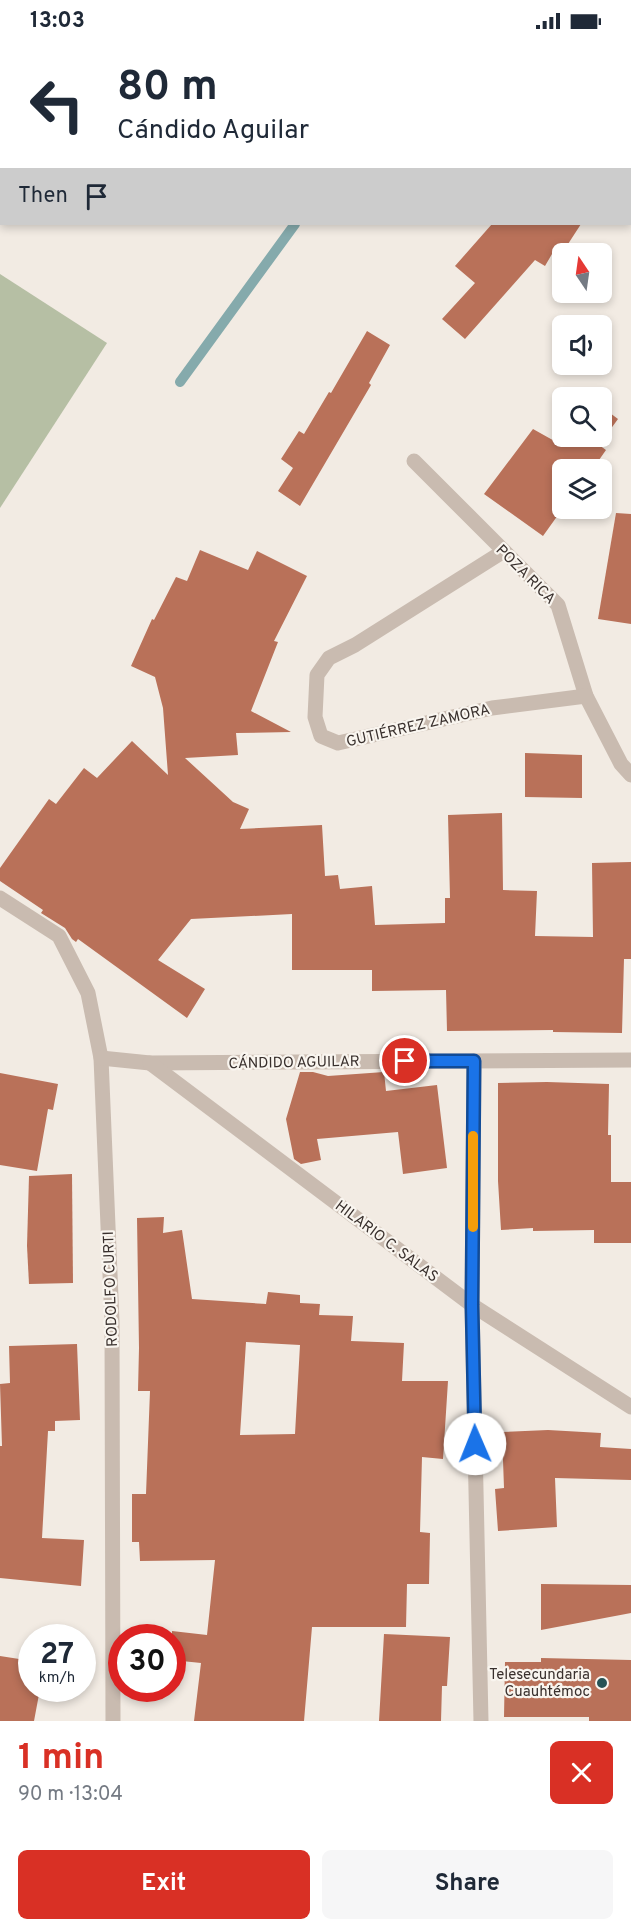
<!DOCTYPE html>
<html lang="en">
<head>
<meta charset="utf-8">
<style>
  body { margin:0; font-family:Overpass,sans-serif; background:#f6f6f7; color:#1f2937; height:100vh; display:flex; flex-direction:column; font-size:22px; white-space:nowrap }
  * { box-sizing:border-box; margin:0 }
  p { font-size:20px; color:#747a83 }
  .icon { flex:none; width:33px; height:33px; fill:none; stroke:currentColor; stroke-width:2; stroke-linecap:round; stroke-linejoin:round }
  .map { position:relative; height:1679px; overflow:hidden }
  .details { display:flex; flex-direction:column; background:#fff; flex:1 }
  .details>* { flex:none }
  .banner { position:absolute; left:0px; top:0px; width:632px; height:183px; box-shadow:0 3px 9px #0003; background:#fff; color:#1f2937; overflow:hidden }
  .needle { width:39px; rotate:347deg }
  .buttons { position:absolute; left:552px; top:201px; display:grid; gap:12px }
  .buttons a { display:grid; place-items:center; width:60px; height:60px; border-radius:9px; background:#fff; box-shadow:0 3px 9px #0003; font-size:30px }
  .speed { position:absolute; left:18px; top:1582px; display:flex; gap:12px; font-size:30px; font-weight:700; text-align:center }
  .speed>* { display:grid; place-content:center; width:78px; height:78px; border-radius:50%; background:#fff; box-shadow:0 3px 9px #0003; line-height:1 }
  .speed small { font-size:15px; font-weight:400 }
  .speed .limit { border:9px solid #d22; background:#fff; color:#111 }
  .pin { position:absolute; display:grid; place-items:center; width:51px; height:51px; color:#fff; margin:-26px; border:3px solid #fff; border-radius:50%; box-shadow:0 2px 6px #0007 }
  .me { position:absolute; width:66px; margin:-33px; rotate:359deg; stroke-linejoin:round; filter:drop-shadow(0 0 4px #0008) }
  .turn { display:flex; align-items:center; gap:21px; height:126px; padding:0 18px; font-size:27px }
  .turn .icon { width:78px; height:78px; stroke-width:2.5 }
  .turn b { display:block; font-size:42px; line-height:51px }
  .then { display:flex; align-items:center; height:57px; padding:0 18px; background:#0003; gap:12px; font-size:22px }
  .round { display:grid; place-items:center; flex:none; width:63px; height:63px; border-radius:9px; background:#f6f6f7 }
  .summary { display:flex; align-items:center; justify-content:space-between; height:102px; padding:0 18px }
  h1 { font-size:36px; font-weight:700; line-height:45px; color:#d93025 }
  .action { display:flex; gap:12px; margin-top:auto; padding:12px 18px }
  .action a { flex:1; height:69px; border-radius:9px; background:#d93025; color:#fff; font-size:24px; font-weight:700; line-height:69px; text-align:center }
  .action a+a { background:#f6f6f7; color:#1f2937 }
  .status { display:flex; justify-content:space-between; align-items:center; height:42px; padding:0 30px; background:#fff; direction:ltr }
  .status svg { height:16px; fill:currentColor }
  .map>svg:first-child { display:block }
  .green { fill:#b6bfa4 }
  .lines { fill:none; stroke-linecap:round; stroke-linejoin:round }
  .stream { stroke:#85aaac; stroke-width:10 }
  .building { fill:#b97159; fill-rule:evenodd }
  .street { stroke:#c9bbb0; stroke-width:15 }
  .primary { stroke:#796860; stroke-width:15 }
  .route-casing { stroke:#114b97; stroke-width:15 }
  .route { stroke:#1a73e8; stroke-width:10 }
  .slow { stroke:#f59e0b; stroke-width:10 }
  .poi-dot { fill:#265356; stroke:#f9f5ef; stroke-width:2 }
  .labels { text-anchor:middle; stroke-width:4.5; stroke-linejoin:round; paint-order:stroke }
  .street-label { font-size:15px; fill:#39302d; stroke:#f9f5ef }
  .poi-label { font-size:15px; fill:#39302d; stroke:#f9f5ef; text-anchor:end }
</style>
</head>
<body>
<div class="status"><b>13:03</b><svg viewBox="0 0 49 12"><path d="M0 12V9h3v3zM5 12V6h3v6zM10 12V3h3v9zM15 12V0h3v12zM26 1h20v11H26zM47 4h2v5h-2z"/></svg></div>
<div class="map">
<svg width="631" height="1679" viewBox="0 0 631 1679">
  <rect width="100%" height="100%" fill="#f2ebe3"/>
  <polygon class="green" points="0,232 107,301 0,466"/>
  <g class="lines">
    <g class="stream">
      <polyline points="415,2 415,0"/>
      <polyline points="180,340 295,182"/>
    </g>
  </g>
  <g class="building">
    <polygon points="492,182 581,182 559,216 552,212 545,224 535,218 465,297 442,277 475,241 455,224"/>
    <polygon points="367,289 390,303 369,341 371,343 300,464 278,449 293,426 281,417 299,389 304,392 329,350 331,351"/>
    <polygon points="602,365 618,377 599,403 606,408 592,428 562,428 563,466 543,494 484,452 533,387 558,401 563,394 602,394"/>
    <polygon points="616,471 631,472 631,582 598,577"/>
    <polygon points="200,508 248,528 257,509 307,534 274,599 278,600 251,669 291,690 236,691 238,713 185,716 233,760 249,767 240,787 322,783 325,834 338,833 340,847 372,844 375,883 445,881 445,856 450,856 448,773 502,771 503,848 537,849 535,894 593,895 592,821 631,820 631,917 624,917 622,991 553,990 553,988 447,989 446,948 372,949 372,928 292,928 292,872 191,877 158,918 205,947 187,976 78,897 76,900 72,897 65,886 41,871 43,868 0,839 0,826 49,757 56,762 84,726 97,736 132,699 168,733 163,666 155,635 131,624 152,577 154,578 176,535 187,539"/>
    <polygon points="525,711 582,713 582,756 525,755"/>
    <polygon points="300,1030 313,1030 328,1034 384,1030 386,1049 437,1043 447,1126 403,1132 398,1090 317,1097 321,1118 301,1122 294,1117 286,1077"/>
    <polygon points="0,1031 58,1042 53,1068 48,1067 37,1129 0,1123"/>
    <polygon points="547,1040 609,1042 608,1093 611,1093 611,1140 631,1140 631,1201 594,1201 594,1188 533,1189 533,1186 501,1188 498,1139 498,1041"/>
    <polygon points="72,1132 73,1241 29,1242 27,1204 29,1134"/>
    <path d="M164 1175 163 1191 182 1188 192 1257 266 1262 268 1250 300 1253V1261L320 1262 319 1273 353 1274 351 1299 404 1301 402 1339H448L443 1417 422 1415 420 1490 430 1491 429 1542H407L406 1585H312L304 1679H194L201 1621 172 1618V1589L207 1593 215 1518 140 1519 139 1500H132V1452H146L150 1349H138L139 1306 137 1176ZM246 1300 300 1303 295 1392 240 1393Z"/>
    <polygon points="77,1302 80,1378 55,1379 55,1389 48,1389 42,1496 84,1498 81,1544 0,1536 0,1404 2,1404 0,1342 10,1341 9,1304"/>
    <polygon points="548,1388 601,1391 600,1405 631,1407 631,1438 555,1436 557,1485 498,1489 495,1447 504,1446 502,1390"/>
    <polygon points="541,1542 631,1543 631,1571 541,1588"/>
    <polygon points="384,1592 450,1595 447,1644 442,1644 441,1679 379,1679"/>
    <polygon points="0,1614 32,1619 32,1647 40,1647 34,1679 0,1679"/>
    <polygon points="541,1616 631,1618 631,1679 589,1679 589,1675 504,1675 505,1620 541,1620"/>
  </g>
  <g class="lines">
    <g class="street">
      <polyline points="414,419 558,563 586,654 621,722 631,733"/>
      <polyline points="504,509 355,603 329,616 317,633 315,675 321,694 338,701 492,666 586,654"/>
      <polyline points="0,856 59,894 88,951 101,1016 112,1280 113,1679"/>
      <polyline points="101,1016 150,1021 631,1018"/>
      <polyline points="474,1019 472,1263 481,1679"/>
      <polyline points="150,1021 472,1263 631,1365"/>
    </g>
    <g class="primary">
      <polyline points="486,0 488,2"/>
      <polyline points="557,0 559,2"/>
      <polyline points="630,54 631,54"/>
      <polyline points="630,108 631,109"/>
    </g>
  </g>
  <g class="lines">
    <g class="route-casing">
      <polyline id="route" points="405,1019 474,1019 472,1263 475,1402"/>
    </g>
    <use href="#route" class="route"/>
    <polyline class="slow" points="473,1185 473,1094"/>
  </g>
  <circle class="poi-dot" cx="602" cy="1641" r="6"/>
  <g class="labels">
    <g class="street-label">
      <text transform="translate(526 532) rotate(45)" y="5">POZA RICA</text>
      <text transform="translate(418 683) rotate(-13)" y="5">GUTIÉRREZ ZAMORA</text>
      <text transform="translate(294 1020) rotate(-1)" y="5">CÁNDIDO AGUILAR</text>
      <text transform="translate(387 1199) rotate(37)" y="5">HILARIO C. SALAS</text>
      <text transform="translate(110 1247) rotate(-92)" y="5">RODOLFO CURTI</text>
    </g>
    <g class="poi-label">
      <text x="590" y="1637">Telesecundaria<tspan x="590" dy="17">Cuauhtémoc</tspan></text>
    </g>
  </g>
</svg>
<div class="buttons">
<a><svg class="needle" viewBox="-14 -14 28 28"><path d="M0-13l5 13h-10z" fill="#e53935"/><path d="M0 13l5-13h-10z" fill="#747a83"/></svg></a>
<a><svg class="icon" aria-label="sound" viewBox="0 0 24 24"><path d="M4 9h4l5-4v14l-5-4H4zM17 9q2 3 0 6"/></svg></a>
<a><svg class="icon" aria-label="search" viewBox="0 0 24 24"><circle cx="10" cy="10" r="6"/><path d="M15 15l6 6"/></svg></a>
<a><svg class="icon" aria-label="layers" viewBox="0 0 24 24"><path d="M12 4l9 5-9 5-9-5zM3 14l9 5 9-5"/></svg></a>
</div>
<div class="speed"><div>27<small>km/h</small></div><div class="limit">30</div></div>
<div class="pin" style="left:405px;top:1019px;background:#d93025"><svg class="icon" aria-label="arrive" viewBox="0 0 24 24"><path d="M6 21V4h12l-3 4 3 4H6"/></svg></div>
<svg class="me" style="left:475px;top:1402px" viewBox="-20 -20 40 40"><circle r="19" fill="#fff"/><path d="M0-13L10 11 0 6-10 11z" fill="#1a73e8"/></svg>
<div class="banner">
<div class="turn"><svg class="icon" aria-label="left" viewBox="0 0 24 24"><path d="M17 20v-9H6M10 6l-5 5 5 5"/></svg><div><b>80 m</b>Cándido Aguilar</div></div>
<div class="then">Then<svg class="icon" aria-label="arrive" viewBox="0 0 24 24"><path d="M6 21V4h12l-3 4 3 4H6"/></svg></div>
</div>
</div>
<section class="details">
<div class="summary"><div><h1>1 min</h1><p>90 m · 13:04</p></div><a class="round" style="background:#d93025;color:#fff"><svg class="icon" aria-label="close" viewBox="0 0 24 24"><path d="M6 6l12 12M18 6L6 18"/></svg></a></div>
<div class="action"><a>Exit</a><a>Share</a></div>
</section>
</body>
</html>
